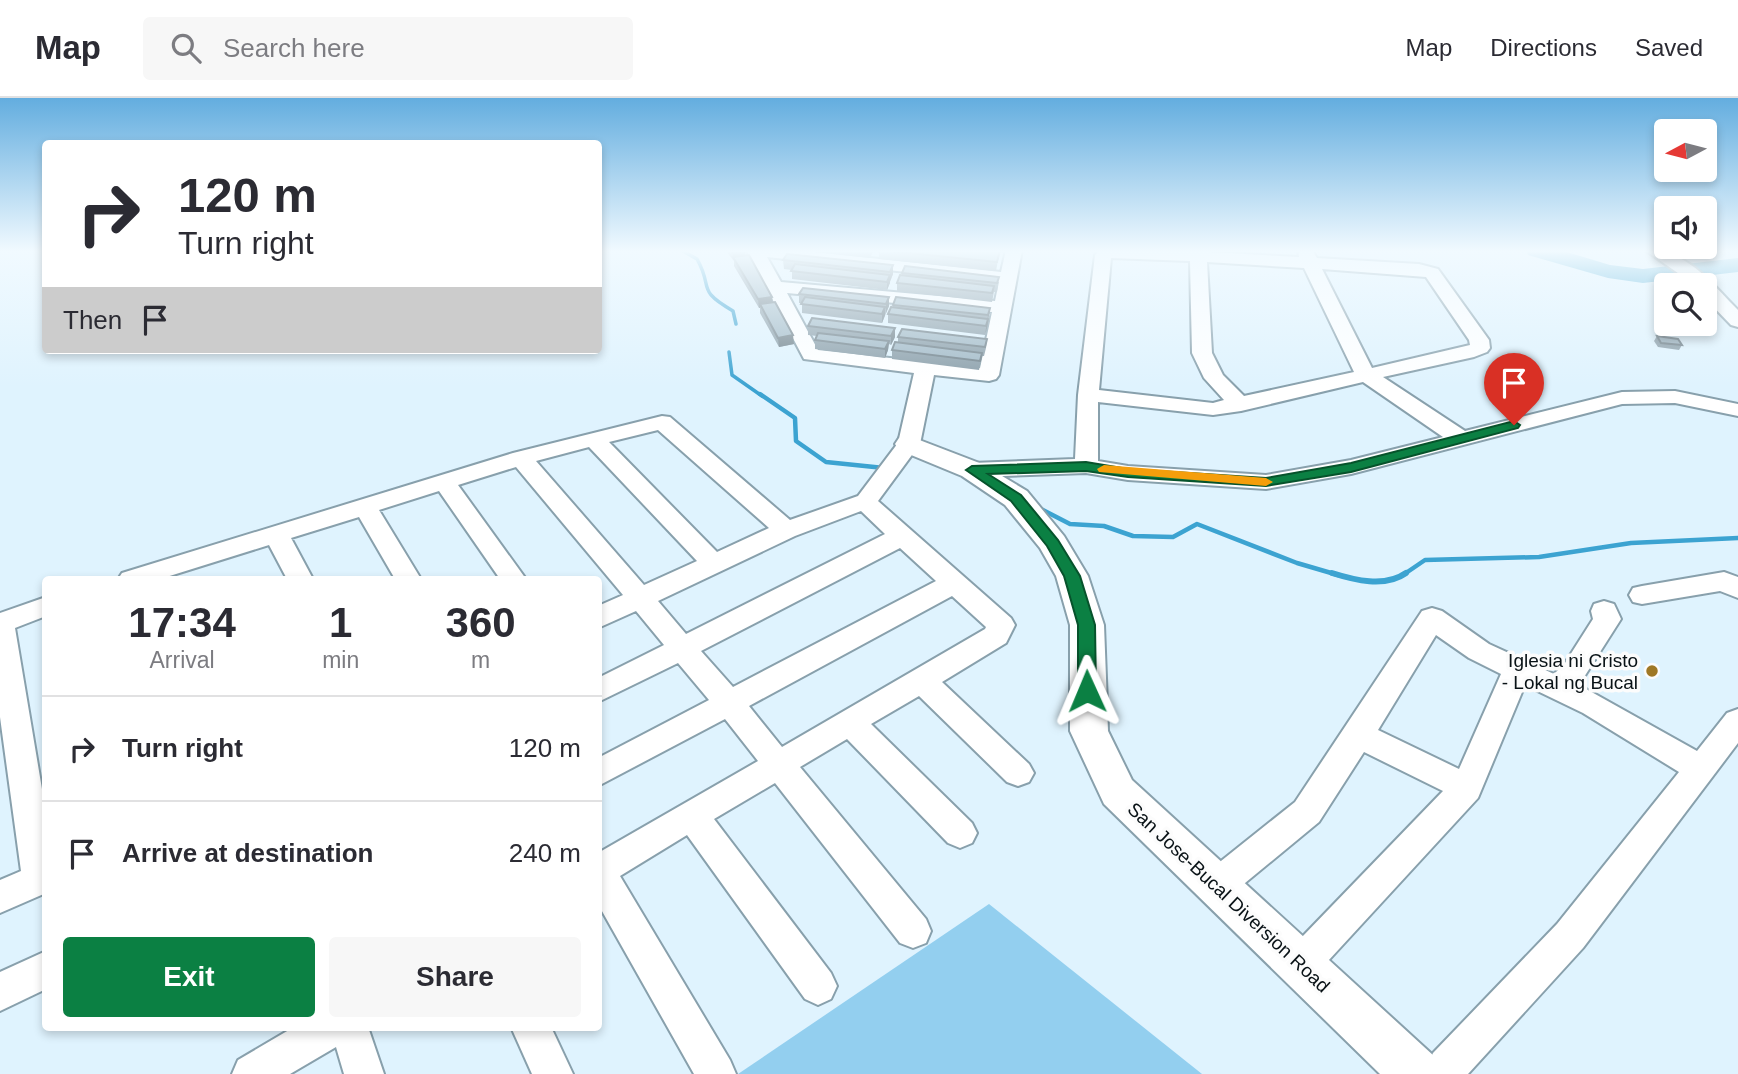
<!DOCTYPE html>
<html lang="en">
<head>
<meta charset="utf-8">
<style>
  body { margin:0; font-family:Arial,sans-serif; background:#f7f7f7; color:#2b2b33; height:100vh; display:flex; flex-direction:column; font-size:26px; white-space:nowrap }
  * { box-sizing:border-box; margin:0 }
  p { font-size:23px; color:#7c7c81 }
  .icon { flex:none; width:38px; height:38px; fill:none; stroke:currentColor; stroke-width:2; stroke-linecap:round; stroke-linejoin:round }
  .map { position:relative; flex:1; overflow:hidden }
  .sheet { position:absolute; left:42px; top:478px; width:560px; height:455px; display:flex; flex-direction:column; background:#fff; border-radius:7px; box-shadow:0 4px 10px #0003 }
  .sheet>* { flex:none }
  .top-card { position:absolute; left:42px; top:42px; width:560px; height:214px; border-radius:7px; box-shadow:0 4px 10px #0003; background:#fff; color:#2b2b33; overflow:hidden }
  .needle { width:46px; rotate:263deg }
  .tools { position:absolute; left:1654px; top:21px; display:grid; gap:14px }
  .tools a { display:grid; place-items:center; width:63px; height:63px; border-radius:7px; background:#fff; box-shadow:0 4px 10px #0003; font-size:35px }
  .pin { position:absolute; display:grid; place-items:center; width:60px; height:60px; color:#fff; margin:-72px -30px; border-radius:50% 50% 50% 0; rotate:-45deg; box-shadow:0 0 7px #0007 }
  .pin .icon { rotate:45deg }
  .me { position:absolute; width:77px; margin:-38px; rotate:359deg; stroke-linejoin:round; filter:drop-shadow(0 0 5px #0008) }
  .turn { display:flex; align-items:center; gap:24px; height:147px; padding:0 21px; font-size:32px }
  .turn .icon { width:91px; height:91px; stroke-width:2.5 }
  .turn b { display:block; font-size:49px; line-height:60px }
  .then { display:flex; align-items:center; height:66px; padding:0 21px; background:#0003; gap:14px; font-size:26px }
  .eta { display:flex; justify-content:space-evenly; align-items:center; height:119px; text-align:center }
  .eta b { font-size:42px; font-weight:600; line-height:49px }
  .cta { display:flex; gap:14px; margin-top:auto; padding:14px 21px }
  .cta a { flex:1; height:80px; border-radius:7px; background:#0b8043; color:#fff; font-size:28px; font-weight:600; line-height:80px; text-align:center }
  .cta a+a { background:#f7f7f7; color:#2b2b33 }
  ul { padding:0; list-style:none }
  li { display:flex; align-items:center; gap:21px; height:105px; padding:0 21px; border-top:2px solid #e1e1e2 }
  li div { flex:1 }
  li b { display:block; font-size:26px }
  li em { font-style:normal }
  header { display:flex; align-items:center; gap:42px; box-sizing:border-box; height:98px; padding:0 35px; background:#fff; border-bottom:2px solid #e1e1e2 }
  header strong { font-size:33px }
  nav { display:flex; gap:38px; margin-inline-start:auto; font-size:24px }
  .search { width:490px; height:63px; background:#f7f7f7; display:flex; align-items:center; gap:18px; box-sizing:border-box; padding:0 24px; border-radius:7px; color:#7c7c81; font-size:26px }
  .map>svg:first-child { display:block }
  .green { fill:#93cfef }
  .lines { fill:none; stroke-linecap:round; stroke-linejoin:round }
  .stream-far2 { stroke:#3ca3d1; stroke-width:3.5 }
  .stream-far1 { stroke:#3ca3d1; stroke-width:4.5 }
  .stream { stroke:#3ca3d1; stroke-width:6 }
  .river { fill:#3ca3d1; fill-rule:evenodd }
  .minor-casing { stroke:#88a0ac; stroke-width:4 }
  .major-casing { stroke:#88a0ac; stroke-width:4 }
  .minor { fill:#fff; fill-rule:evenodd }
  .major { fill:#fff; fill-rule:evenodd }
  .wall { fill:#8a9ea9 }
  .shaded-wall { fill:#70818a }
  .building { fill:#a0b8c5; stroke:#70818a; stroke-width:2 }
  .route { fill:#0b8043; stroke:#07532c; stroke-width:2 }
  .slow { fill:#f59e0b }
  .poi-dot { fill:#9f7825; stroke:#fcfcfc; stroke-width:2.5 }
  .labels { text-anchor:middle; stroke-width:7; stroke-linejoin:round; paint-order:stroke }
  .poi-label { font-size:19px; fill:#091216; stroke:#fcfcfc; text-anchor:end }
  .street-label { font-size:19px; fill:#091216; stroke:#fcfcfc }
</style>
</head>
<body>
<header>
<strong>Map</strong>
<div class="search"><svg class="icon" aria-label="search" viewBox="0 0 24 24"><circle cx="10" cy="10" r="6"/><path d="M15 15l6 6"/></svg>Search here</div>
<nav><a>Map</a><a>Directions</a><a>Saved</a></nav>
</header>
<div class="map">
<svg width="1738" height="976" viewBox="0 0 1738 976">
  <rect width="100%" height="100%" fill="#dff3fe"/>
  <polygon class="green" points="989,806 1202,976 738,976"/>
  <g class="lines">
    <g class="stream-far2">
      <path d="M681 152 697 161C714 191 695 191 733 213L736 226"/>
      <polyline points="729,254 732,277 762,298"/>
    </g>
    <g class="stream-far1">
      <polyline points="760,296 795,320 796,343 826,364 884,370"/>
      <polyline points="1037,409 1070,426 1104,428 1133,438 1173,439 1197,426 1297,465 1338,477"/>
      <polyline points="1403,477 1425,462 1539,459 1631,445 1738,440"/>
    </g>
    <path class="stream" d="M1332 475C1354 482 1385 490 1406 475"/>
    <polygon class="river" points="1526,152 1560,152 1610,167 1643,171 1738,160 1738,174 1643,185 1608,180 1528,157"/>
    <g class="minor-casing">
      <g id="minor">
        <path d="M796 152 1001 174 1006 152H1022L999 277 996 281 989 283 934 277 920 346 878 403 1011 520 1015 527 1006 545 942 584 1029 666 1034 675 1029 684 1018 688 1007 684 919 598 871 626 972 725 977 735 972 745 960 750 948 745 847 641 800 669 926 821 931 833 926 845 913 850 900 845 775 685 714 721 831 875 837 888 831 901 818 907 805 901 687 737 620 778 730 962 736 976H694L598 806V755L758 663 725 621 598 688V660L709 602 678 565 598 604V580L664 547 636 513 598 530V508L623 497 516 369 458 387 526 481H500L439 393 379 412 421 481H395L359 419 291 440 313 481H287L269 447 160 481H118L122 475 513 355 662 318 670 319 790 422 858 398 898 345 914 275 804 261 747 153ZM767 159 999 184 995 203 781 184ZM787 195 992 214 980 270 818 252ZM658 332 769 430 717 454 609 344ZM589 349 697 463 644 487 536 363ZM861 413 885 436 686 536 658 503 795 438ZM900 450 936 483 733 589 701 553ZM952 498 986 529 985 531 782 649 749 608Z"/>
        <path d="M1100 152H1172L1299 159 1298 152H1312L1317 160 1419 166 1438 171 1489 242 1490 250 1487 254 1474 259 1383 279 1465 333 1622 294 1675 293 1738 306V318L1675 305 1622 306 1351 376 1266 391 1128 382 1086 375 972 379 964 377 961 372 964 367 972 365 1075 361 1078 297 1095 157ZM1111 160 1190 163 1192 255 1204 280 1224 302 1213 305 1099 292ZM1207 164 1304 170 1354 274 1244 298 1223 277 1212 255ZM1322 171 1426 179 1469 242 1470 247 1372 270ZM1363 284 1443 339 1351 362 1266 377 1128 368 1098 363V304L1213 317 1241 313Z"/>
        <path d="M1645 152C1688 152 1710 184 1738 212V229L1731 227 1704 199V187H1695Z"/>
        <polygon points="1724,474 1738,479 1738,500 1720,493 1642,506 1633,504 1629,497 1633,490 1642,488"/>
        <polygon points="46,499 46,518 15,530 46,715 46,795 0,815 0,782 21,773 0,619 0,515"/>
        <path d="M1604 503 1614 506 1621 521 1579 587 1697 653 1727 615 1738 611V645L1583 850 1468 976H1430L1427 969 1433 955 1557 826 1679 674 1583 615 1525 587 1478 700 1328 863 1315 869 1302 863 1297 851 1302 839 1443 693 1364 654 1319 724 1245 785 1233 790 1221 785 1216 774 1221 763 1295 704 1422 513 1432 510 1442 513 1489 546 1554 576 1565 565 1593 521 1591 513 1594 506ZM1436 537 1469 560 1501 576 1459 671 1378 632Z"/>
        <polygon points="46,853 46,891 0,913 0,874"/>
        <polygon points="294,929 368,929 384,976 344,976 336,949 290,976 232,976 238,962"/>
        <polygon points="511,929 551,929 573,976 532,976"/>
      </g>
    </g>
    <g class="major-casing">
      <polygon id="major" points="909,338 982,366 1027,393 1064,438 1088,478 1104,527 1108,633 1132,682 1434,958 1441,976 1380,976 1104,706 1070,633 1070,527 1056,478 1040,450 1005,407 962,378 899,352 895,346 899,340"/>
    </g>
    <use href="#minor" class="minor"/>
    <use href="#major" class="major"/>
  </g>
  <g class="wall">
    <polygon points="725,152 745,152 745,158 772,199 773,204 794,246 779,249 760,215 760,210 759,210 734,168 734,163"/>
    <polygon points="797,152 873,152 873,154 870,160"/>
    <polygon points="1000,152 996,173 879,161 879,153"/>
    <polygon points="783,162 893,167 893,176 887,192 792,181 792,172 784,171"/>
    <polygon points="902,175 999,179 997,194 994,194 992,204 897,193 897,185 902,177"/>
    <polygon points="799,196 889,199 889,208 882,225 802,215 802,205 799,205"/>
    <polygon points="893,207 990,210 987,230 985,237 888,225 888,216 893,209"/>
    <polygon points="808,228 895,230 895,239 891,247 889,246 888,252 885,260 815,251 815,242 817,238 808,237"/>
    <polygon points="1657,238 1682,247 1679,252 1658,249 1654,243"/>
    <polygon points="898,239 987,241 986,250 984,258 982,258 979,272 892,261 892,252 898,245"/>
  </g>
  <g class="shaded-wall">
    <polygon points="745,152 746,161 733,159 733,163 733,155"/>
    <polygon points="893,167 893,176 890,183 890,174"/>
    <polygon points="890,177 890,185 887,192 887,184"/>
    <polygon points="772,199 773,208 760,206 760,210 759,210 758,201"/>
    <polygon points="889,199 889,208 886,215 886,206"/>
    <polygon points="885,209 885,217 882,225 882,216"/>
    <polygon points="990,210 987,230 985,237 988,217"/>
    <polygon points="895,230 895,239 891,247 891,238"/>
    <polygon points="793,237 794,246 779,249 778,240"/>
    <polygon points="889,243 888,252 885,260 885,251"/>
  </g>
  <g class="building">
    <polygon points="730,152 745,152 733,155"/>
    <polygon points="879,152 1000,152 997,164"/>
    <polygon points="787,156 893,167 890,174 783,162"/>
    <polygon points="749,157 772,199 758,201 733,159"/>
    <polygon points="795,166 890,177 887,184 791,173"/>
    <polygon points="905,168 999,179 997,185 902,175"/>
    <polygon points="900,177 994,188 992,195 897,185"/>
    <polygon points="803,190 889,199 886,206 799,196"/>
    <polygon points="805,199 885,209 882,216 801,206"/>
    <polygon points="896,199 990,210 988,217 893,207"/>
    <polygon points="775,204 793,237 778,240 760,206"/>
    <polygon points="891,209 988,221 986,228 888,216"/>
    <polygon points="812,220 895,230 891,238 808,228"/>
    <polygon points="902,231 987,241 985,249 898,239"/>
    <polygon points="818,235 889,243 885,251 815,242"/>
    <polygon points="1657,238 1678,241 1682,247 1661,245"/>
    <polygon points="895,244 982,255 980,263 892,252"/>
  </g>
  <linearGradient id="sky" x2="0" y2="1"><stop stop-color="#63addf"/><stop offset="0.53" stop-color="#f1faff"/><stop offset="1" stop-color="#f1faff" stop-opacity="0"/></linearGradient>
  <rect width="1738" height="289" fill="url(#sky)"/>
  <polygon class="route" points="1514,323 1520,327 1518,330 1351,374 1266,388 1128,379 1086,373 988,376 1021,397 1058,442 1080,478 1095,527 1096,593 1093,598 1081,598 1078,593 1078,527 1064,478 1047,448 1011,403 966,372 972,368 1086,364 1128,371 1266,380 1351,365"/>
  <polygon class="slow" points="1104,367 1266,380 1273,384 1266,388 1099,374 1097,371"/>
  <circle class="poi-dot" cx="1652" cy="573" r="7"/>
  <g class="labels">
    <g class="poi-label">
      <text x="1638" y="569">Iglesia ni Cristo<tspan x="1638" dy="22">- Lokal ng Bucal</tspan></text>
    </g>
    <g class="street-label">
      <text transform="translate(1229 799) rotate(43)" y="7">San Jose-Bucal Diversion Road</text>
    </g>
  </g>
</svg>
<div class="tools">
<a><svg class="needle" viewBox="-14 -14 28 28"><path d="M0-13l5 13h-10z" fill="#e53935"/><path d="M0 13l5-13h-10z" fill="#7c7c81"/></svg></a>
<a><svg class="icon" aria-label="sound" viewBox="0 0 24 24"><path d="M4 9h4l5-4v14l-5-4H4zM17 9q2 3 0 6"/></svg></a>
<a><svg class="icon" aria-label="search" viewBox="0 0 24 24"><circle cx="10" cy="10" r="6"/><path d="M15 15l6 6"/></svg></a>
</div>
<div class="pin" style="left:1514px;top:327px;background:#d93025"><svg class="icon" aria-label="arrive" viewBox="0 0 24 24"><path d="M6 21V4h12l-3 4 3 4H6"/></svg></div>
<svg class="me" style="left:1087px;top:593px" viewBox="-20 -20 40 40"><path d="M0-17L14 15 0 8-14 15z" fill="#0b8043" stroke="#fff" stroke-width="4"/></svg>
<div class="top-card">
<div class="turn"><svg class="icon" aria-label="right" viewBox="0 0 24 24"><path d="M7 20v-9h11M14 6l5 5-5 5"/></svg><div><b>120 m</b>Turn right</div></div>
<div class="then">Then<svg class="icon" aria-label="arrive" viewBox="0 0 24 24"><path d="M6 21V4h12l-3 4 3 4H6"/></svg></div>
</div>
<section class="sheet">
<div class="eta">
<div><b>17:34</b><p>Arrival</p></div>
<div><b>1</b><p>min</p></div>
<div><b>360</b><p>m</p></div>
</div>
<ul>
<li><svg class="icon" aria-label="right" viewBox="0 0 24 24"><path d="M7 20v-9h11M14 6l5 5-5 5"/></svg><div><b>Turn right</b></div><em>120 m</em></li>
<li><svg class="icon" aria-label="arrive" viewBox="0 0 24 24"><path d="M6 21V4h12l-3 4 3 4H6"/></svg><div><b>Arrive at destination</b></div><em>240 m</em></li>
</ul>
<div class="cta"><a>Exit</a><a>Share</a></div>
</section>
</div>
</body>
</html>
